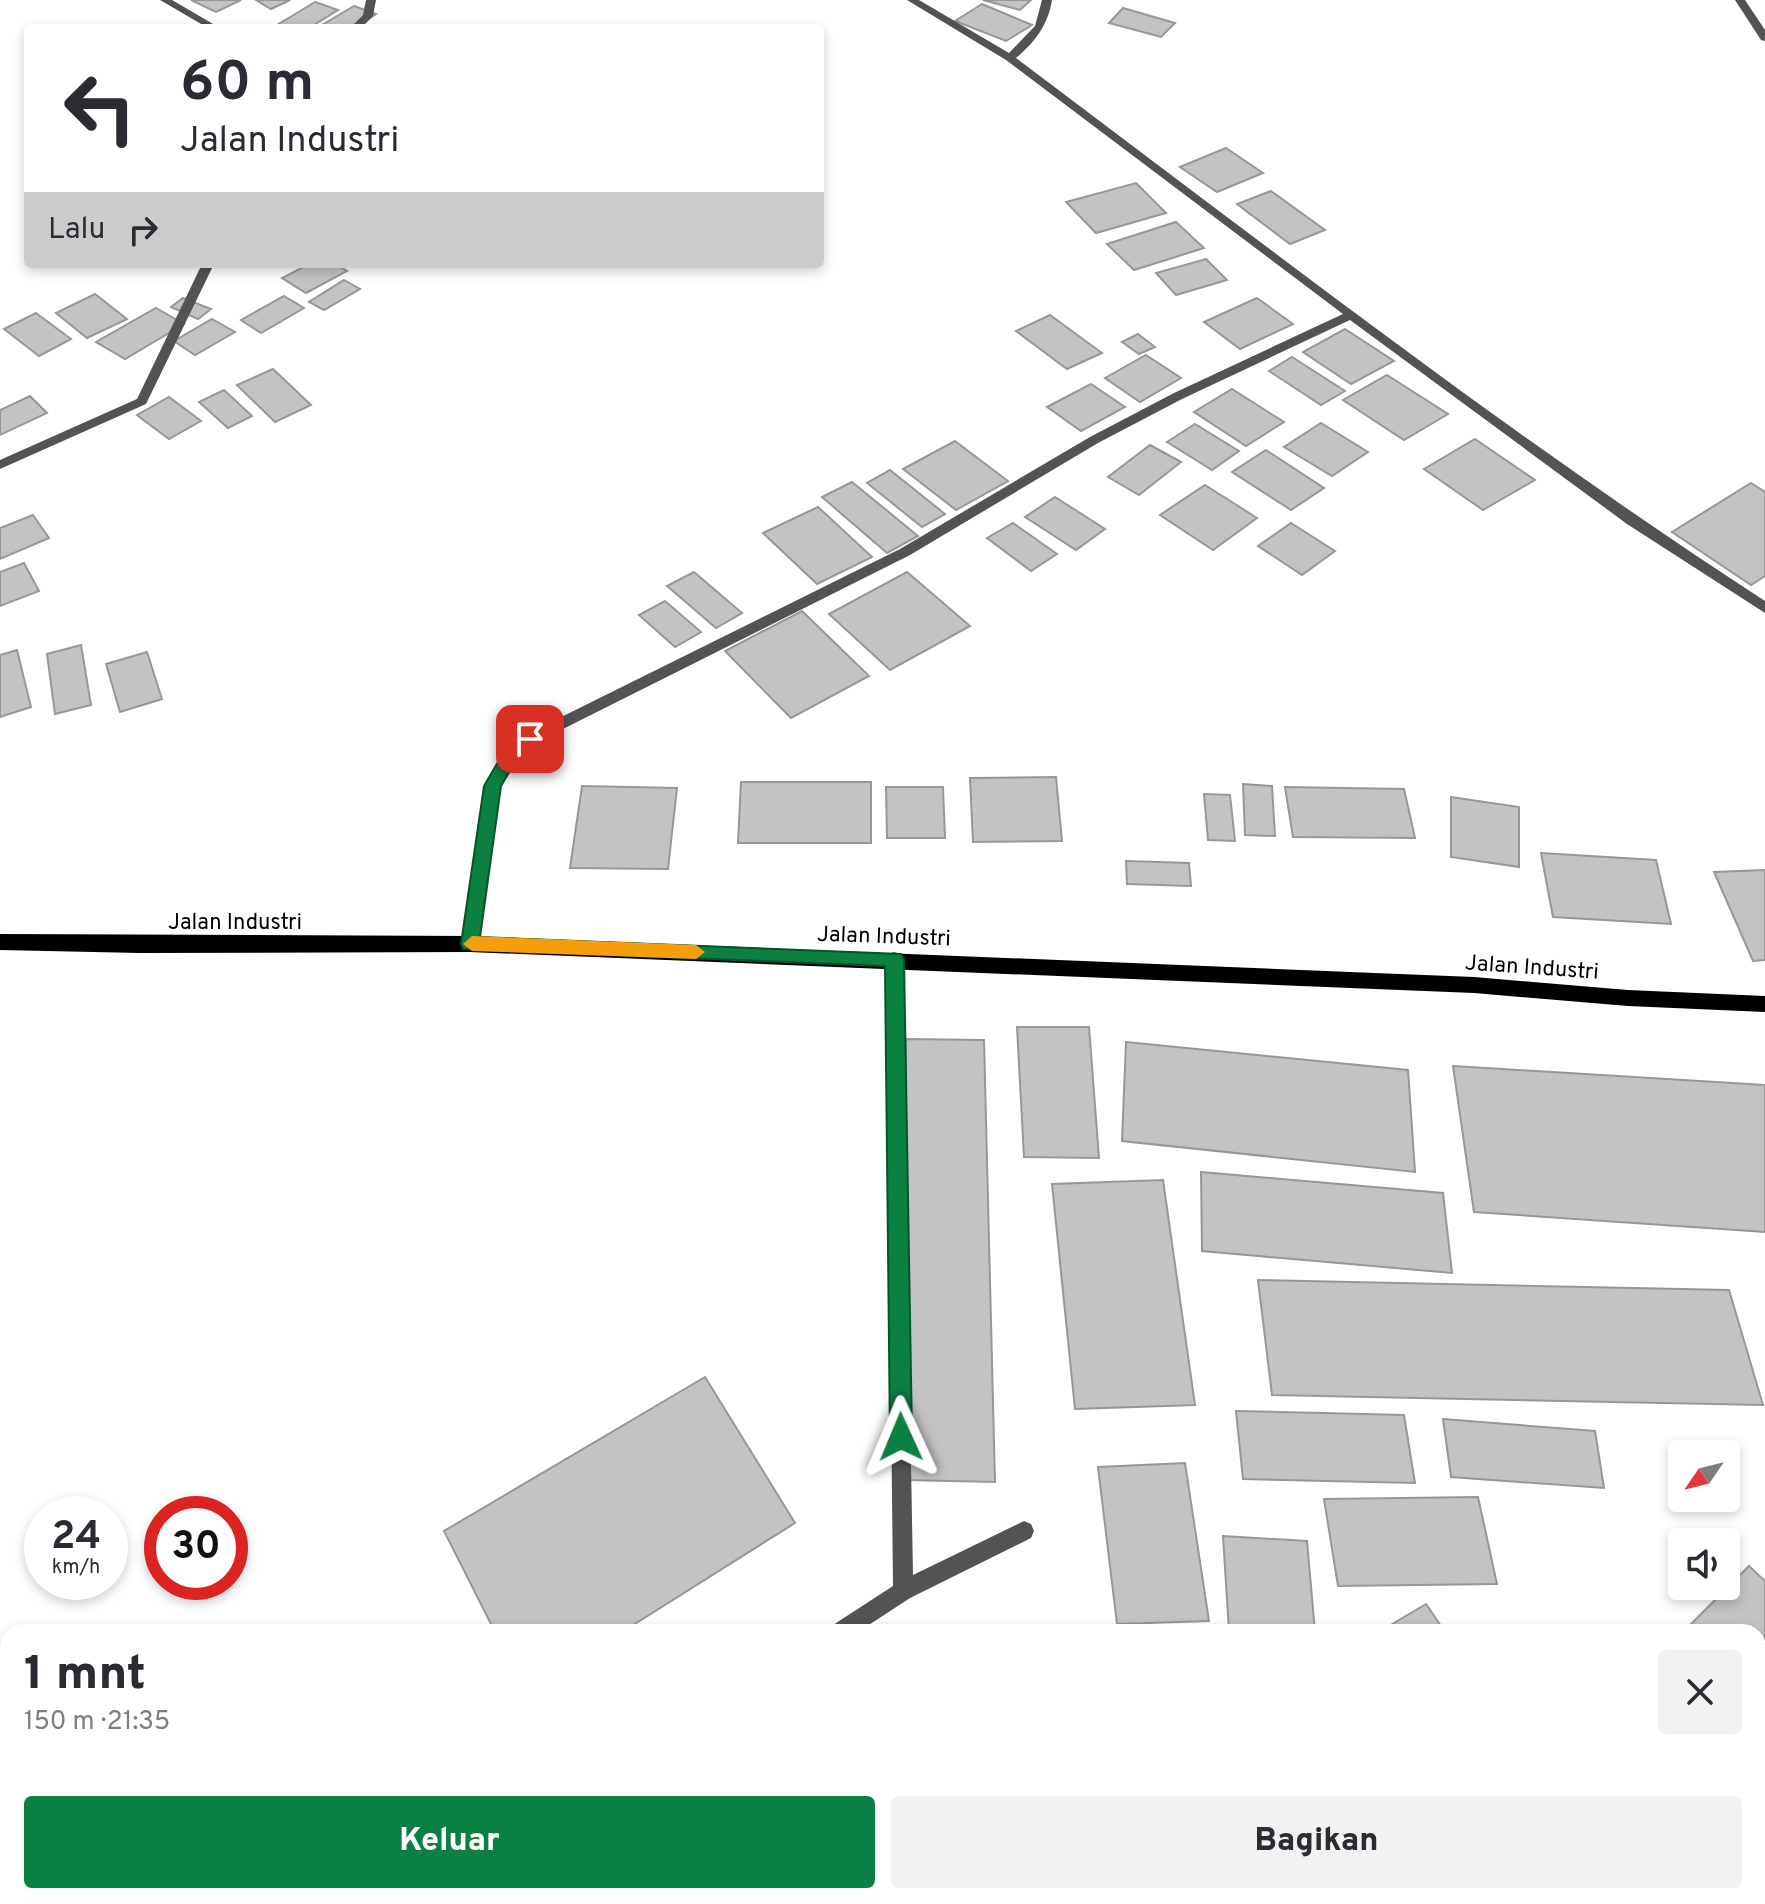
<!DOCTYPE html>
<html lang="id">
<head>
<meta charset="utf-8">
<style>
  body { margin:0; font-family:Overpass,sans-serif; background:#f2f2f3; color:#2b2b33; height:100vh; display:flex; flex-direction:column; font-size:30px; white-space:nowrap }
  * { box-sizing:border-box; margin:0 }
  p { font-size:26px; color:#7c7c81 }
  .icon { flex:none; width:44px; height:44px; fill:none; stroke:currentColor; stroke-width:2; stroke-linecap:round; stroke-linejoin:round }
  .map { position:relative; flex:1; overflow:hidden }
  .details { position:absolute; left:0px; top:1624px; width:1766px; height:280px; display:flex; flex-direction:column; background:#fff; border-radius:24px 24px 0 0; box-shadow:0 4px 12px #0003 }
  .details>* { flex:none }
  .top-card { position:absolute; left:24px; top:24px; width:800px; height:244px; border-radius:8px; box-shadow:0 4px 12px #0003; background:#fff; color:#2b2b33; overflow:hidden }
  .needle { width:52px; rotate:235deg }
  .controls { position:absolute; left:1668px; top:1440px; display:grid; gap:16px }
  .controls a { display:grid; place-items:center; width:72px; height:72px; border-radius:8px; background:#fff; box-shadow:0 4px 12px #0003; font-size:40px }
  .speed { position:absolute; left:24px; top:1496px; display:flex; gap:16px; font-size:40px; font-weight:700; text-align:center }
  .speed>* { display:grid; place-content:center; width:104px; height:104px; border-radius:50%; background:#fff; box-shadow:0 4px 12px #0003; line-height:1 }
  .speed small { font-size:20px; font-weight:400 }
  .speed .limit { border:12px solid #d22; background:#fff; color:#111 }
  .pin { position:absolute; display:grid; place-items:center; width:68px; height:68px; color:#fff; margin:-34px; border-radius:16px; box-shadow:0 4px 12px #0006 }
  .me { position:absolute; width:88px; margin:-44px; rotate:359deg; stroke-linejoin:round; filter:drop-shadow(0 0 6px #0008) }
  .turn { display:flex; align-items:center; gap:28px; height:168px; padding:0 24px; font-size:36px }
  .turn .icon { width:104px; height:104px; stroke-width:2.5 }
  .turn b { display:block; font-size:56px; line-height:68px }
  .then { display:flex; align-items:center; height:76px; padding:0 24px; background:#0003; gap:16px; font-size:30px }
  .round { display:grid; place-items:center; flex:none; width:84px; height:84px; border-radius:8px; background:#f2f2f3 }
  .headline { display:flex; align-items:center; justify-content:space-between; height:136px; padding:0 24px }
  h1 { font-size:48px; font-weight:800; line-height:60px }
  .cta { display:flex; gap:16px; margin-top:auto; padding:16px 24px }
  .cta a { flex:1; height:92px; border-radius:8px; background:#0b8043; color:#fff; font-size:32px; font-weight:800; line-height:92px; text-align:center }
  .cta a+a { background:#f2f2f3; color:#2b2b33 }
  .map>svg:first-child { display:block }
  .building { fill:#c3c3c3; stroke:#979797; stroke-width:2 }
  .lines { fill:none; stroke-linecap:round; stroke-linejoin:round }
  .minor { fill:#535353; fill-rule:evenodd }
  .primary { fill:#000; fill-rule:evenodd }
  .route { fill:#0b8043; stroke:#07532c; stroke-width:2 }
  .slow { fill:#f59e0b }
  .labels { text-anchor:middle; stroke-width:7; stroke-linejoin:round; paint-order:stroke }
  .street-label { font-size:22px; fill:#000; stroke:#fff }
</style>
</head>
<body>
<div class="map">
<svg width="1765" height="1904" viewBox="0 0 1765 1904">
  <rect width="100%" height="100%" fill="#fff"/>
  <g class="building">
    <polygon points="191,0 241,0 216,12"/>
    <polygon points="256,0 290,0 271,9"/>
    <polygon points="983,0 1031,0 1020,10"/>
    <polygon points="315,2 338,10 309,28 277,25"/>
    <polygon points="982,4 1032,25 1006,41 955,21"/>
    <polygon points="354,6 376,14 354,28 317,28"/>
    <polygon points="1123,8 1175,23 1161,37 1109,23"/>
    <polygon points="1226,148 1263,173 1217,192 1180,167"/>
    <polygon points="1136,183 1166,213 1096,233 1066,202"/>
    <polygon points="1271,191 1325,230 1290,244 1237,204"/>
    <polygon points="1176,222 1204,248 1134,270 1107,244"/>
    <polygon points="1206,259 1227,280 1176,295 1156,273"/>
    <polygon points="309,264 336,264 347,271 306,293 282,278"/>
    <polygon points="344,280 360,289 324,310 309,302"/>
    <polygon points="95,294 127,319 87,338 56,313"/>
    <polygon points="284,296 304,308 261,333 241,320"/>
    <polygon points="183,298 211,309 198,319 171,307"/>
    <polygon points="1257,298 1293,324 1240,349 1204,322"/>
    <polygon points="156,308 184,324 125,359 96,342"/>
    <polygon points="36,313 71,339 39,356 4,329"/>
    <polygon points="1050,315 1102,353 1067,369 1016,331"/>
    <polygon points="212,319 235,332 195,355 174,341"/>
    <polygon points="1345,329 1394,361 1351,384 1303,352"/>
    <polygon points="1138,334 1155,347 1139,354 1122,342"/>
    <polygon points="1146,355 1181,378 1140,402 1105,378"/>
    <polygon points="1292,357 1345,391 1321,405 1269,371"/>
    <polygon points="273,369 311,405 275,422 237,385"/>
    <polygon points="1387,375 1448,414 1404,440 1343,400"/>
    <polygon points="1091,384 1125,407 1081,431 1047,407"/>
    <polygon points="1232,389 1284,422 1246,446 1194,412"/>
    <polygon points="224,390 252,416 228,428 199,402"/>
    <polygon points="30,396 47,413 0,435 0,410"/>
    <polygon points="169,397 201,421 169,439 137,415"/>
    <polygon points="1321,423 1368,452 1332,476 1284,447"/>
    <polygon points="1195,424 1239,451 1212,470 1167,442"/>
    <polygon points="1475,439 1535,480 1483,510 1424,469"/>
    <polygon points="955,441 1008,481 956,510 903,469"/>
    <polygon points="1150,445 1181,462 1139,495 1108,477"/>
    <polygon points="1266,450 1324,488 1291,510 1232,472"/>
    <polygon points="890,470 945,514 922,527 867,483"/>
    <polygon points="852,482 918,536 887,553 822,497"/>
    <polygon points="1751,483 1765,492 1765,576 1751,585 1672,532"/>
    <polygon points="1205,485 1257,518 1213,550 1160,515"/>
    <polygon points="1055,497 1105,529 1076,550 1025,517"/>
    <polygon points="818,507 872,557 817,584 763,533"/>
    <polygon points="33,515 49,538 0,559 0,528"/>
    <polygon points="1013,523 1057,554 1031,571 987,538"/>
    <polygon points="1291,523 1335,551 1302,575 1258,546"/>
    <polygon points="24,563 39,591 0,606 0,572"/>
    <polygon points="694,572 742,613 716,628 667,586"/>
    <polygon points="907,572 970,626 890,670 829,614"/>
    <polygon points="665,601 701,632 675,647 639,615"/>
    <polygon points="802,611 869,676 791,718 725,651"/>
    <polygon points="81,645 91,705 55,714 47,654"/>
    <polygon points="17,650 31,707 0,717 0,655"/>
    <polygon points="147,652 162,699 120,712 106,664"/>
    <polygon points="1056,777 1062,841 973,842 970,778"/>
    <polygon points="741,782 871,782 871,843 738,843"/>
    <polygon points="1243,784 1272,786 1275,836 1245,835"/>
    <polygon points="582,786 677,788 668,869 570,868"/>
    <polygon points="886,787 943,787 945,838 887,838"/>
    <polygon points="1285,787 1404,789 1415,838 1293,837"/>
    <polygon points="1204,794 1230,795 1235,841 1208,840"/>
    <polygon points="1451,797 1519,807 1519,867 1451,857"/>
    <polygon points="1541,853 1656,860 1671,924 1553,917"/>
    <polygon points="1126,861 1189,863 1191,886 1127,884"/>
    <polygon points="1765,870 1765,960 1753,961 1714,872"/>
    <polygon points="1017,1027 1089,1027 1099,1158 1024,1157"/>
    <polygon points="906,1039 984,1040 995,1482 905,1480"/>
    <polygon points="1126,1042 1408,1070 1415,1172 1122,1141"/>
    <polygon points="1453,1066 1765,1085 1765,1232 1474,1212"/>
    <polygon points="1201,1172 1443,1193 1452,1273 1202,1251"/>
    <polygon points="1163,1180 1195,1405 1075,1409 1052,1184"/>
    <polygon points="1258,1280 1729,1290 1763,1405 1272,1395"/>
    <polygon points="705,1377 795,1523 622,1632 495,1632 444,1531"/>
    <polygon points="1236,1411 1404,1415 1415,1483 1243,1479"/>
    <polygon points="1443,1419 1595,1431 1604,1488 1451,1477"/>
    <polygon points="1185,1463 1209,1621 1117,1624 1098,1467"/>
    <polygon points="1478,1497 1497,1584 1338,1586 1324,1499"/>
    <polygon points="1223,1536 1307,1541 1315,1632 1229,1631"/>
    <polygon points="1749,1566 1765,1581 1765,1831 1761,1836 1758,1833 1758,1632 1683,1632"/>
    <polygon points="1426,1604 1445,1632 1379,1632"/>
    <polygon points="604,1896 626,1896 630,1904 592,1904"/>
    <polygon points="663,1896 817,1896 821,1904 667,1904"/>
    <polygon points="1381,1896 1661,1896 1665,1902 1663,1904 1372,1904"/>
  </g>
  <g class="lines">
    <g class="minor">
      <polygon points="160,0 172,0 220,28 208,28"/>
      <polygon points="366,0 376,0 373,16 361,28 350,28 363,15"/>
      <path d="M907 0H919L1009 53 1035 26 1042 0H1052C1048 25 1035 42 1016 58 1263 243 1506 433 1765 601V613L1627 524 1350 320 1182 399 1098 443 910 555 535 743 516 758 500 786 478 944 476 949H464L462 944 486 786 506 750 525 735 900 549 1090 437 1174 393 1343 314 1006 60Z"/>
      <polygon points="1735,0 1745,0 1765,30 1765,41 1761,40"/>
      <polygon points="202,264 214,264 146,404 0,469 0,460 137,399"/>
      <polygon points="894,952 900,954 902,959 913,1575 1024,1521 1031,1524 1034,1531 1031,1538 910,1598 858,1632 830,1632 833,1625 893,1586 886,959 888,954"/>
      <polygon points="407,1896 438,1896 435,1904 404,1904"/>
    </g>
    <polygon class="primary" points="0,934 470,936 1474,977 1628,990 1765,996 1765,1012 1628,1006 1474,993 470,952 140,953 0,950"/>
  </g>
  <polygon class="route" points="530,732 539,739 517,759 501,786 480,937 901,954 904,959 912,1437 909,1444 901,1447 893,1444 890,1437 885,966 463,949 461,944 484,786 505,750"/>
  <polygon class="slow" points="472,936 696,945 705,952 696,959 472,951 463,944"/>
  <g class="labels">
    <g class="street-label">
      <text x="235" y="929">Jalan Industri</text>
      <text transform="translate(884 935) rotate(2)" y="8">Jalan Industri</text>
      <text transform="translate(1532 966) rotate(4)" y="8">Jalan Industri</text>
    </g>
  </g>
</svg>
<div class="controls">
<a><svg class="needle" viewBox="-14 -14 28 28"><path d="M0-13l5 13h-10z" fill="#e53935"/><path d="M0 13l5-13h-10z" fill="#7c7c81"/></svg></a>
<a><svg class="icon" aria-label="sound" viewBox="0 0 24 24"><path d="M4 9h4l5-4v14l-5-4H4zM17 9q2 3 0 6"/></svg></a>
</div>
<div class="speed"><div>24<small>km/h</small></div><div class="limit">30</div></div>
<div class="pin" style="left:530px;top:739px;background:#d93025"><svg class="icon" aria-label="arrive" viewBox="0 0 24 24"><path d="M6 21V4h12l-3 4 3 4H6"/></svg></div>
<svg class="me" style="left:901px;top:1437px" viewBox="-20 -20 40 40"><path d="M0-17L14 15 0 8-14 15z" fill="#0b8043" stroke="#fff" stroke-width="4"/></svg>
<div class="top-card">
<div class="turn"><svg class="icon" aria-label="left" viewBox="0 0 24 24"><path d="M17 20v-9H6M10 6l-5 5 5 5"/></svg><div><b>60 m</b>Jalan Industri</div></div>
<div class="then">Lalu<svg class="icon" aria-label="right" viewBox="0 0 24 24"><path d="M7 20v-9h11M14 6l5 5-5 5"/></svg></div>
</div>
<section class="details">
<div class="headline"><div><h1>1 mnt</h1><p>150 m · 21:35</p></div><a class="round"><svg class="icon" aria-label="close" viewBox="0 0 24 24"><path d="M6 6l12 12M18 6L6 18"/></svg></a></div>
<div class="cta"><a>Keluar</a><a>Bagikan</a></div>
</section>
</div>
</body>
</html>
